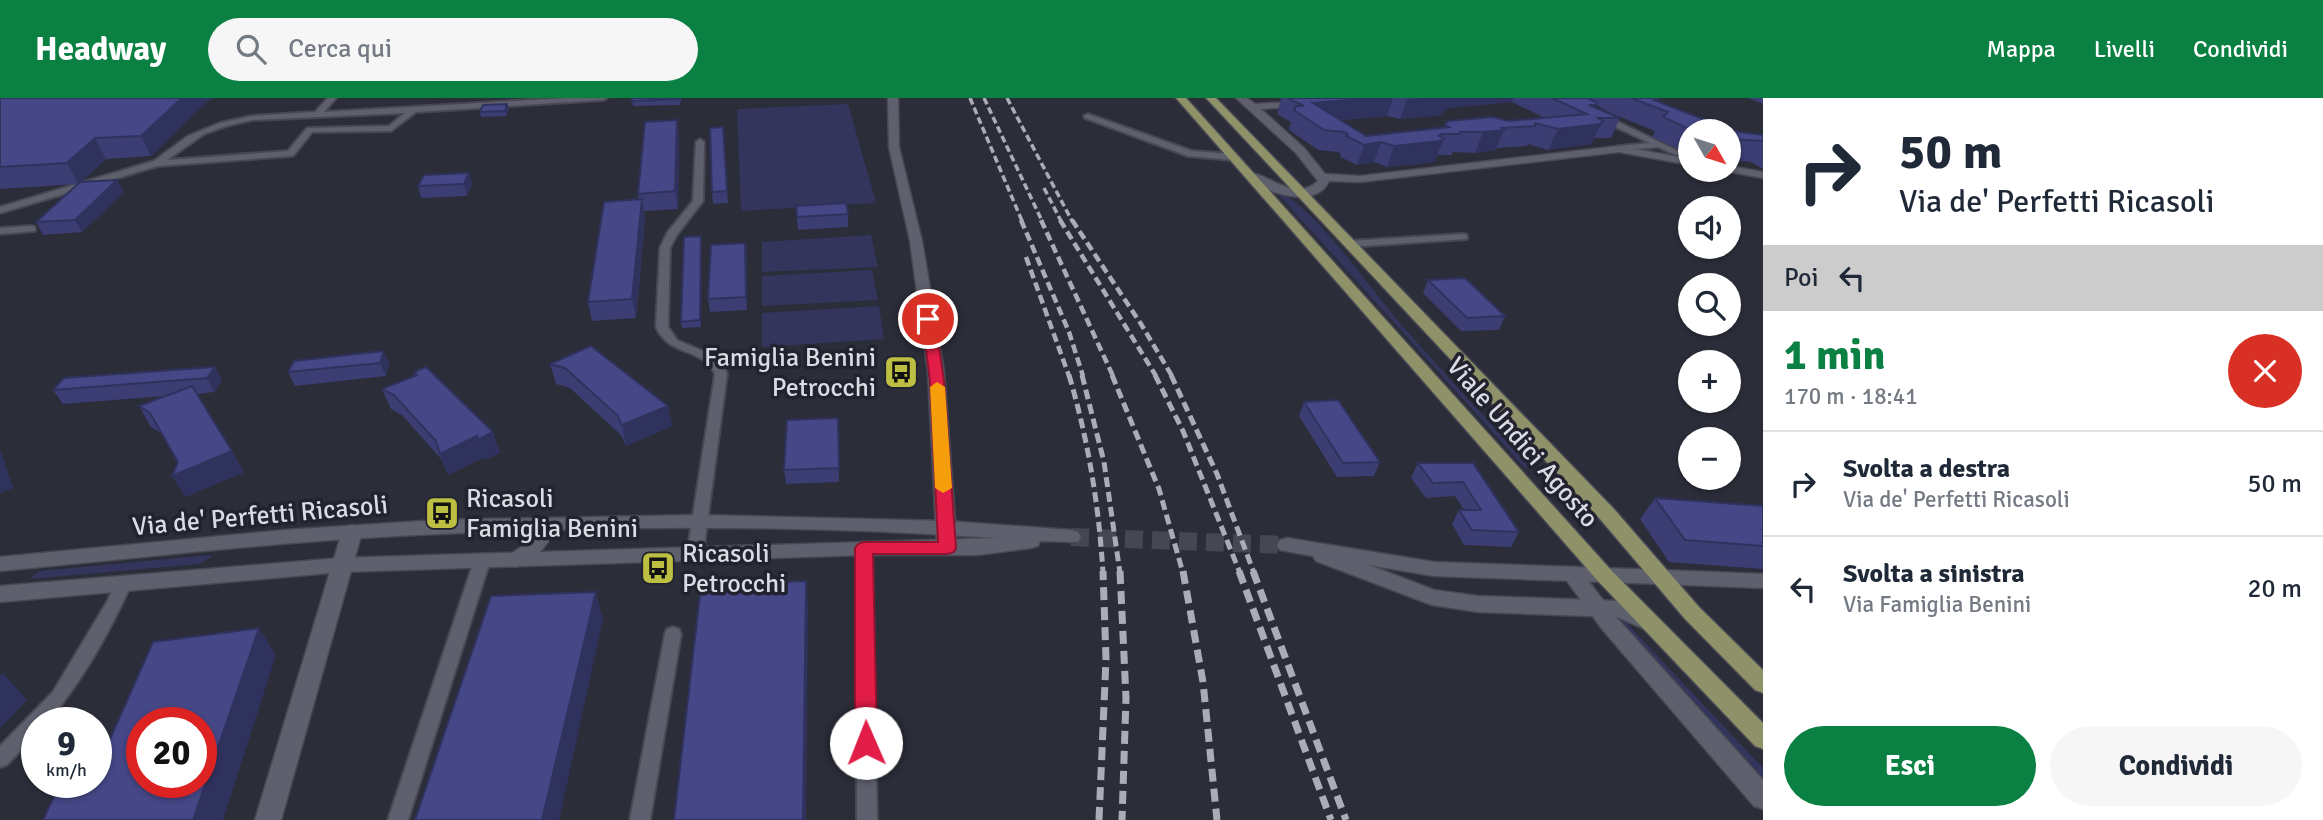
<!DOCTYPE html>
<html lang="it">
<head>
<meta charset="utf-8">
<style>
  body { margin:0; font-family:Signika,sans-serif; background:#f6f6f7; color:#1f2937; height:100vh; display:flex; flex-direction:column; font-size:26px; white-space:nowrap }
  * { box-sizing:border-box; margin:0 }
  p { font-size:23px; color:#747a83 }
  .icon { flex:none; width:38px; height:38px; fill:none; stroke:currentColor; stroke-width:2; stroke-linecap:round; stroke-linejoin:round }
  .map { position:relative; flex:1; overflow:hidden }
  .panel { display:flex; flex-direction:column; background:#fff; width:560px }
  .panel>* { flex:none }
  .guide { background:#fff; color:#1f2937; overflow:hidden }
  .needle { width:46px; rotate:129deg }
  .controls { position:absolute; left:1678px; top:21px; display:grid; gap:14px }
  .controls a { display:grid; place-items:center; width:63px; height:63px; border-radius:50%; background:#fff; box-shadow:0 2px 5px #0004; font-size:35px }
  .speed { position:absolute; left:21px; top:609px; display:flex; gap:14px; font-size:35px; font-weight:700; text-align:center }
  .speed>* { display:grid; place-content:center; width:91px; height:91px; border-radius:50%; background:#fff; box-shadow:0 2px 5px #0004; line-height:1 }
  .speed small { font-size:18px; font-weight:400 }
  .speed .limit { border:10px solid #d22; background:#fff; color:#111 }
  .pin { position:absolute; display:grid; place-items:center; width:60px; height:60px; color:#fff; margin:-30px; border:4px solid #fff; border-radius:50%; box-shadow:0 2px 7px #0007 }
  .me { position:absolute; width:77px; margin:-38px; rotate:359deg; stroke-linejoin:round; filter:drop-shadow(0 0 5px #0008) }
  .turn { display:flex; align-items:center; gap:24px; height:147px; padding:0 21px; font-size:32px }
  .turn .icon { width:91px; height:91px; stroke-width:2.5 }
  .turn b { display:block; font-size:49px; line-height:60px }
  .then { display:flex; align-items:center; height:66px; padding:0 21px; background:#0003; gap:14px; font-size:26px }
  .round { display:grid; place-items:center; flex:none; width:74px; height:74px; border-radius:37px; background:#f6f6f7 }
  .headline { display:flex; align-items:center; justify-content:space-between; height:119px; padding:0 21px }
  h1 { font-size:42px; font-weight:700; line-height:52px; color:#0b8043 }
  .action { display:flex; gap:14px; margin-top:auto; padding:14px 21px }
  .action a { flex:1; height:80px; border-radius:42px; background:#0b8043; color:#fff; font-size:28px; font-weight:700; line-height:80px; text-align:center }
  .action a+a { background:#f6f6f7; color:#1f2937 }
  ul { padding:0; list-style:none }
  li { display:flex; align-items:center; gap:21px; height:105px; padding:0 21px; border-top:2px solid #e0e1e3 }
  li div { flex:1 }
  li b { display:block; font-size:26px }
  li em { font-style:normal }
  header { display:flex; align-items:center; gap:42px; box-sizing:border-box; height:98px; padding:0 35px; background:#0b8043; color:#fff }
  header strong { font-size:33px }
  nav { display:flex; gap:38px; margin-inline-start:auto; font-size:24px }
  .search { width:490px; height:63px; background:#f6f6f7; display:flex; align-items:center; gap:18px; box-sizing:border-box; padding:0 24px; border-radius:38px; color:#747a83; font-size:26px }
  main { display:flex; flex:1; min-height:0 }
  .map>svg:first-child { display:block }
  .green { fill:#33355c }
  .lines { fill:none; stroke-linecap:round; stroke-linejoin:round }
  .secondary-tunnel { stroke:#454752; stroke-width:18; stroke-dasharray:18 9; stroke-linecap:butt }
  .service-casing { stroke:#474853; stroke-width:4 }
  .minor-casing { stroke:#474853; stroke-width:3 }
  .secondary-casing { stroke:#474853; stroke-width:3 }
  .primary-casing { stroke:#474853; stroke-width:3 }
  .service { fill:#5e606e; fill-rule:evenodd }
  .minor { fill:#5e606e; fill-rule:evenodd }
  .secondary { fill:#5e606e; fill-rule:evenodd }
  .primary { fill:#8f9269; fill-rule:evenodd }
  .rail-far3 { stroke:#abadb6; stroke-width:3.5; stroke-dasharray:7 3.5; stroke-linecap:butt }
  .rail-far2 { stroke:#abadb6; stroke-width:4.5; stroke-dasharray:9 4.5; stroke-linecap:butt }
  .rail-far1 { stroke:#abadb6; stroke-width:5; stroke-dasharray:10 5; stroke-linecap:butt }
  .rail { stroke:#abadb6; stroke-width:7; stroke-dasharray:13 7; stroke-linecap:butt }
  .wall { fill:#3b3d73; fill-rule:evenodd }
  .shaded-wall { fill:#30325e }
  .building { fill:#454786; stroke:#30325e; stroke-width:2; fill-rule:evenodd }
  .route { fill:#e11d48; stroke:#92132f; stroke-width:2 }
  .slow { fill:#f59e0b }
  .labels { text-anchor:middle; stroke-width:7; stroke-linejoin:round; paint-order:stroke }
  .poi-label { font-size:26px; fill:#dadbe3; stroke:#22232f; text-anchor:start }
  .street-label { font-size:26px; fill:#dadbe3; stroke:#22232f }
</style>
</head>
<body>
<header>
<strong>Headway</strong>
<div class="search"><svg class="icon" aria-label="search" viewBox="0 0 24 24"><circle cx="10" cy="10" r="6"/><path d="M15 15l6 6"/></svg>Cerca qui</div>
<nav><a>Mappa</a><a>Livelli</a><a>Condividi</a></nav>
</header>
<main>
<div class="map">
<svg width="1763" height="722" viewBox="0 0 1763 722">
  <rect width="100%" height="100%" fill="#2b2d39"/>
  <g class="green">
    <polygon points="848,6 876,105 741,113 737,11"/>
    <path d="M1280 94C1319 114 1374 196 1405 231 1446 278 1489 323 1531 369L1525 370 1277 95Z"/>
    <polygon points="871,137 878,169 762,174 762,144"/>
    <polygon points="872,172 878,202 762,208 762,178"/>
    <polygon points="879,208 884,241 762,249 762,215"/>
    <polygon points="209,457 212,459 199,466 29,481 39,473"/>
    <polygon points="1612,516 1619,517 1763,670 1763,685"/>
  </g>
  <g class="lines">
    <polyline class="secondary-tunnel" points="1071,439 1287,447"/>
    <g class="service-casing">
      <g id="service">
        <path d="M328 0H336L324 14 566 0H607L603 2 416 14 391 33 312 34 294 57 291 58 158 68 0 115V109L154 63 188 38 220 25 252 18 315 14ZM405 15 389 28 307 30 288 53 167 62 204 36 226 28 252 22Z"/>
        <polygon points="1088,16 1192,53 1232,56 1236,59 1232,62 1188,58 1085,20 1084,18"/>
        <polygon points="1598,17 1604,17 1680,54 1676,57 1658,49 1616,53 1616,49 1619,48 1650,45 1598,21"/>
        <path d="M700 41 704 44 703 103 676 138 670 150 668 229 677 242 714 258 721 264 727 276 703 456 701 460H689L687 456 715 276C703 249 669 259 656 229L660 150 667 135 693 103 696 44Z"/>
        <polygon points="31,128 35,129 35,133 0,136 0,130"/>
        <polygon points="1463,136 1467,137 1467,141 1349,149 1344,146 1349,143"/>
        <polygon points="864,444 869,446 872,450 877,722 857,722 856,450 859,446"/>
        <polygon points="482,457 488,459 490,463 408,722 388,722 474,463 476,459"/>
        <path d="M124 478 130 480 132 484C112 530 80 588 46 625H37V635L7 667 0 669V648L53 594 107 504 118 480Z"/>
        <polygon points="673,529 679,531 681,536 650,722 630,722 665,536 667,531"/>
      </g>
    </g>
    <g class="minor-casing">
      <g id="minor">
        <polygon points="888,0 898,0 899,49 922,143 944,274 957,450 954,455 940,455 937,450 928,274 910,143 889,49"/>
        <path d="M1236 0H1247L1255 6 1307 3 1308 5 1303 8 1261 11 1304 50 1325 76 1360 78 1619 48 1690 61V67L1619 54 1360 84 1329 83C1316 113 1261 94 1243 77 1260 66 1292 108 1318 83L1296 55Z"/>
        <polygon points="1729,68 1763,74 1763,80 1725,73 1729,72"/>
        <polygon points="525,421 546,429 548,444 536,459 516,469 509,467 506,462 509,457 529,444 530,438 518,433 516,428 518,423"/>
        <polygon points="352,427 359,429 362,434 281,722 255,722 342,434 345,429"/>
        <polygon points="1572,469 1579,471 1616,519 1763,682 1763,711 1754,708 1602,531 1562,476 1565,471"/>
        <polygon points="1661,472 1763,476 1763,490 1661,486 1654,484 1651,479 1654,474"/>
      </g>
    </g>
    <g class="secondary-casing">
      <g id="secondary">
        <path d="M699 417 947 423 1071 432 1078 434 1081 439 1078 444 1040 443 1038 448 1031 450 977 457H864L341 474 0 504V488L341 460 998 440C813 427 623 427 438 436 291 442 146 459 0 473V459L285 432 438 422Z"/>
        <polygon points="1287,440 1434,464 1661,472 1668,474 1671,479 1668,484 1661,486 1434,478 1369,467 1434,492 1478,498 1620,503 1654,518 1657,524 1654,530 1647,532 1617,519 1478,514 1432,507 1316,463 1313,458 1280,452 1277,447 1280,442"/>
      </g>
    </g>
    <g class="primary-casing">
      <g id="primary">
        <polygon points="1176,0 1186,0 1611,472 1763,625 1763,651 1755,648 1597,482"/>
        <polygon points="1206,0 1216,0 1614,411 1699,509 1763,572 1763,595 1755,592 1685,521 1600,421"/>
      </g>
    </g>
    <use href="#service" class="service"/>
    <use href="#minor" class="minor"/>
    <use href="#secondary" class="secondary"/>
    <use href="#primary" class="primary"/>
    <g class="rail-far3">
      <polyline points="970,0 1022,123"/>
      <polyline points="984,0 1042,123"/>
      <polyline points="1007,0 1072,123"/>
      <polyline points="1044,90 1061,123"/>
    </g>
    <g class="rail-far2">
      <polyline points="1021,122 1069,234 1083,278"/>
      <polyline points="1041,122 1113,278"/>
      <polyline points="1060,122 1156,278"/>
      <polyline points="1072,122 1141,226 1172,278"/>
      <polyline points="1026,159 1069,278"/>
    </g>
    <g class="rail-far1">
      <path d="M1069 277C1088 341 1099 408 1103 475"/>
      <polyline points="1082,277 1104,364 1120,475"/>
      <polyline points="1112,277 1159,391 1183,475"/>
      <polyline points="1155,277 1183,333 1240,475"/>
      <polyline points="1171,277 1217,376 1254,475"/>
    </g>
    <g class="rail">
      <polyline points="1120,473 1126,600 1122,722"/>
      <polyline points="1183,473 1203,584 1217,722"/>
      <polyline points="1239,473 1331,722"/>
      <polyline points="1253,473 1346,722"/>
      <polyline points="1099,722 1106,561 1103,473"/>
    </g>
  </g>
  <g class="wall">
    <polygon points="0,0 211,0 151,58 106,61 81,84 124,94 82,134 43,137 36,124 78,86 0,91"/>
    <polygon points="632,0 681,0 681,2 680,7 633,8"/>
    <path d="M1281 0H1659L1657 3 1724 32 1763 37V71L1751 64 1729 62V33H1690V52L1678 51 1652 39 1655 33 1613 16 1596 7 1594 10 1620 20 1611 40H1594L1591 46 1548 52 1528 46 1527 48 1496 50 1495 52 1475 55 1453 54 1452 57H1437L1434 64 1387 69 1374 64 1357 67 1340 59 1341 56 1338 54 1318 52 1289 32 1291 24 1277 16ZM1512 4 1545 20 1509 23 1445 27 1444 30 1366 38 1340 22 1387 18 1400 21 1442 17 1445 11 1457 9Z"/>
    <polygon points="1748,0 1763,0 1763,6"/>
    <polygon points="507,6 509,11 506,18 481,19 480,14"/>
    <polygon points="677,22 679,38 678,111 644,113 645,119 636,220 592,223 588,204 639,102 638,96"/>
    <polygon points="723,29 728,105 713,106 712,94"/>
    <polygon points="469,75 472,86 467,98 421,100 418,88"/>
    <polygon points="796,108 848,116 848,129 798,132"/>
    <polygon points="701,138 701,229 682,230 681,224"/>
    <polygon points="747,157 747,212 710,214 708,201"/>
    <polygon points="1428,182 1505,218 1499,232 1461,233 1423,195"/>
    <polygon points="591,248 668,308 672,328 626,348 621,337 570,290 556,286 550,266"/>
    <polygon points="384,253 389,267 386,278 295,288 288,274"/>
    <polygon points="215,269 222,283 214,294 197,296 244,374 185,399 178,364 161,335 151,329 139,308 165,298 63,306 53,292"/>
    <polygon points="414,274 493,334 500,355 485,362 484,359 448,377 442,362 402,317 391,311 382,291 415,278"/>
    <polygon points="1304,304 1380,364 1374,378 1337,379 1299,318"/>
    <polygon points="838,320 839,384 786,386 784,372"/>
    <polygon points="1418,365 1473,365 1519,434 1511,449 1464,447 1452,426 1459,412 1464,412 1455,398 1426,400 1411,380"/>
    <polygon points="1655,400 1763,408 1763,471 1669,464 1640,421"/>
  </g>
  <g class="shaded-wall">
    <polygon points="182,0 211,0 151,58 141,38"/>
    <polygon points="1374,0 1393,0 1387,18 1313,24 1313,5"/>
    <polygon points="1421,0 1514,0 1512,4 1457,9 1445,11 1442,17 1400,21 1407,1"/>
    <polygon points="507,6 509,11 506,18 505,13"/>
    <polygon points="677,22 679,38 678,111 675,93"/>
    <polygon points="1603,23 1591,46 1548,52 1558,31"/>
    <polygon points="1504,32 1495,52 1475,55 1483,34"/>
    <polygon points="1441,36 1438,44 1444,40 1434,64 1387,69 1394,48 1439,38"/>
    <polygon points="95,40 106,61 79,86 67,65"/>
    <polygon points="1381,44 1374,64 1357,67 1364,47"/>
    <polygon points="469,75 472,86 467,98 464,86"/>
    <polygon points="117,82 124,94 82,134 75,122"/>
    <polygon points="642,101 645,119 636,220 632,201"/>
    <polygon points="701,138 702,144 701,229 700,222"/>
    <polygon points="745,145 747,157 747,212 746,199"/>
    <polygon points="384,253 389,267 386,278 380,265"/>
    <polygon points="215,269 222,283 214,294 207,280"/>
    <polygon points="668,308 672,328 626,348 622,327"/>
    <polygon points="493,334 500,355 485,362 484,359 448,377 440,356 477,338"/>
    <polygon points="0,351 13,390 0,395"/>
    <polygon points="232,353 244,374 185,399 172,378"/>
    <polygon points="806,483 808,510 806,722 803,722"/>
    <polygon points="596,494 603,521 559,722 542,722"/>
    <polygon points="259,530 276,557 223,722 193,722"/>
    <polygon points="3,575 27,602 0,630 0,577"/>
  </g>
  <g class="building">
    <polygon points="0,0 182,0 141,38 95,40 67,65 0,69"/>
    <polygon points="632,0 680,0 679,1 632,3"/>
    <polygon points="1288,0 1374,0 1313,5 1366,38 1449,29 1445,27 1448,23 1492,19 1509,23 1587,16 1552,0 1588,0 1596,4 1596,7 1589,7 1620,20 1598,20 1603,23 1600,26 1558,31 1535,25 1535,28 1502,30 1504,32 1483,34 1460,34 1460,36 1441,36 1439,38 1444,40 1441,43 1394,48 1381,44 1364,47 1346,38 1348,36 1344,34 1324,32 1294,12 1296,8 1304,8"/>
    <polygon points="1631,0 1659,0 1654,2 1723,29 1724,32 1763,37 1763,43 1729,41 1729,33 1712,33 1689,31 1663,19 1668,14"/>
    <polygon points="507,6 505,13 480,14 483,7"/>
    <polygon points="677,22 675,93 638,96 645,24"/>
    <polygon points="723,29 727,93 712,94 710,30"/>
    <polygon points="469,75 464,86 418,88 424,77"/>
    <polygon points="117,82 75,122 36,124 80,84"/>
    <polygon points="642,101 632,201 588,204 604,104"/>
    <polygon points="846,105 848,116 797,119 796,108"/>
    <polygon points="701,138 700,222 681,224 684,139"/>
    <polygon points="745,145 746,199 708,201 711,147"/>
    <polygon points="1465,180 1505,218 1467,220 1428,182"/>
    <polygon points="591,248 668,308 622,327 617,317 565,270 550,266"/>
    <polygon points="384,253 380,265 288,274 294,263"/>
    <polygon points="215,269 207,280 53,292 64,280"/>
    <polygon points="426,269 493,334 478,342 477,338 440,356 436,343 394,297 382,291 417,277 414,274"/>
    <polygon points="192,288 232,353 172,378 178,364 150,315 139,308"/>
    <polygon points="1338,302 1380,364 1343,365 1304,304"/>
    <polygon points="838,320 839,370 784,372 787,322"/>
    <polygon points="1418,365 1473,365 1519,434 1472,432 1459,412 1481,412 1463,384 1433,385"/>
    <polygon points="1655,400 1763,408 1763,448 1685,442"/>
    <polygon points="806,483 803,722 674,722 701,488"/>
    <polygon points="596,494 542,722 415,722 491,498"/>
    <path d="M259 530 193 722H43L61 684H96V650L107 648 153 544ZM142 625H201V684H142Z"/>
  </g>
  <polygon class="route" points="928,217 935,221 944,283 956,450 954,454 947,456 873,456 877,645 873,652 866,654 858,652 855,645 855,450 858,446 864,444 938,444 930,283 922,221"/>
  <polygon class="slow" points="937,284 945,289 952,390 943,395 935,390 930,289"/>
  <defs>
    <g id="bus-square" transform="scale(1.75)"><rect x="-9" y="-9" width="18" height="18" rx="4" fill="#bdbf43" stroke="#22232f"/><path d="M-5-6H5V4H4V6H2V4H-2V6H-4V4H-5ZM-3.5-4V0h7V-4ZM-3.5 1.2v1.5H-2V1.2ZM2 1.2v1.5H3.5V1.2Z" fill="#111"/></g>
  </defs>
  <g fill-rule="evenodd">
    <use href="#bus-square" x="901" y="274"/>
    <use href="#bus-square" x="442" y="415"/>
    <use href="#bus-square" x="658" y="470"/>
  </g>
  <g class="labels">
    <g class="poi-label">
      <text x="876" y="268" text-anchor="end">Famiglia Benini<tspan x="876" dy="30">Petrocchi</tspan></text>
      <text x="466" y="409">Ricasoli<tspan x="466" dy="30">Famiglia Benini</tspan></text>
      <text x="682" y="464">Ricasoli<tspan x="682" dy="30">Petrocchi</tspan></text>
    </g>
    <g class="street-label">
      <text transform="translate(1523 344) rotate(49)" y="9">Viale Undici Agosto</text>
      <text transform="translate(260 417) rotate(-5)" y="9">Via de' Perfetti Ricasoli</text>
    </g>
  </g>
</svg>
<div class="controls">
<a><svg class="needle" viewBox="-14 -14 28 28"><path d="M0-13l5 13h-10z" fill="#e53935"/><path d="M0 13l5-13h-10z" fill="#747a83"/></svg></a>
<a><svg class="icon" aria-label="sound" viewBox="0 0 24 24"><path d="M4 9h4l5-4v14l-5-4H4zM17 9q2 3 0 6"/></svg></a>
<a><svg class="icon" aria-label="search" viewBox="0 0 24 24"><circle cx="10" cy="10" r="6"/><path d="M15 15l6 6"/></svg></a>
<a>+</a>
<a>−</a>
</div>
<div class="speed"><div>9<small>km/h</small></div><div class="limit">20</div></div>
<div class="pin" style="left:928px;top:221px;background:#d93025"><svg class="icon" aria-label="arrive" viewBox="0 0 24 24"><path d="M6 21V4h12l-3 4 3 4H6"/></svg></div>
<svg class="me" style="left:866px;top:645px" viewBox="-20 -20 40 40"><circle r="19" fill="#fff"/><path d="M0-13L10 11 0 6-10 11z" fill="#e11d48"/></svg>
</div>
<section class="panel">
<div class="guide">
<div class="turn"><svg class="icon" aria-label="right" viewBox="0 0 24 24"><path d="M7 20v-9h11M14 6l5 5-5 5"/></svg><div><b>50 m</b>Via de' Perfetti Ricasoli</div></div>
<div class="then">Poi<svg class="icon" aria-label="left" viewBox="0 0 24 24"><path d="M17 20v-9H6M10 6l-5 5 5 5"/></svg></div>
</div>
<div class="headline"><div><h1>1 min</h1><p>170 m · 18:41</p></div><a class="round" style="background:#d93025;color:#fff"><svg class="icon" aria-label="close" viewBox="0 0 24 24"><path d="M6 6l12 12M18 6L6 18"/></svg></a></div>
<ul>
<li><svg class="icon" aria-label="right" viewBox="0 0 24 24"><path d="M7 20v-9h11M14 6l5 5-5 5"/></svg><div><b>Svolta a destra</b><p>Via de' Perfetti Ricasoli</p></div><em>50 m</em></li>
<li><svg class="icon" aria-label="left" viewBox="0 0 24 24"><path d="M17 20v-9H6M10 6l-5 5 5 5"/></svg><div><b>Svolta a sinistra</b><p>Via Famiglia Benini</p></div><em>20 m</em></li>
</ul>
<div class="action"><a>Esci</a><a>Condividi</a></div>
</section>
</main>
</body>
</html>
